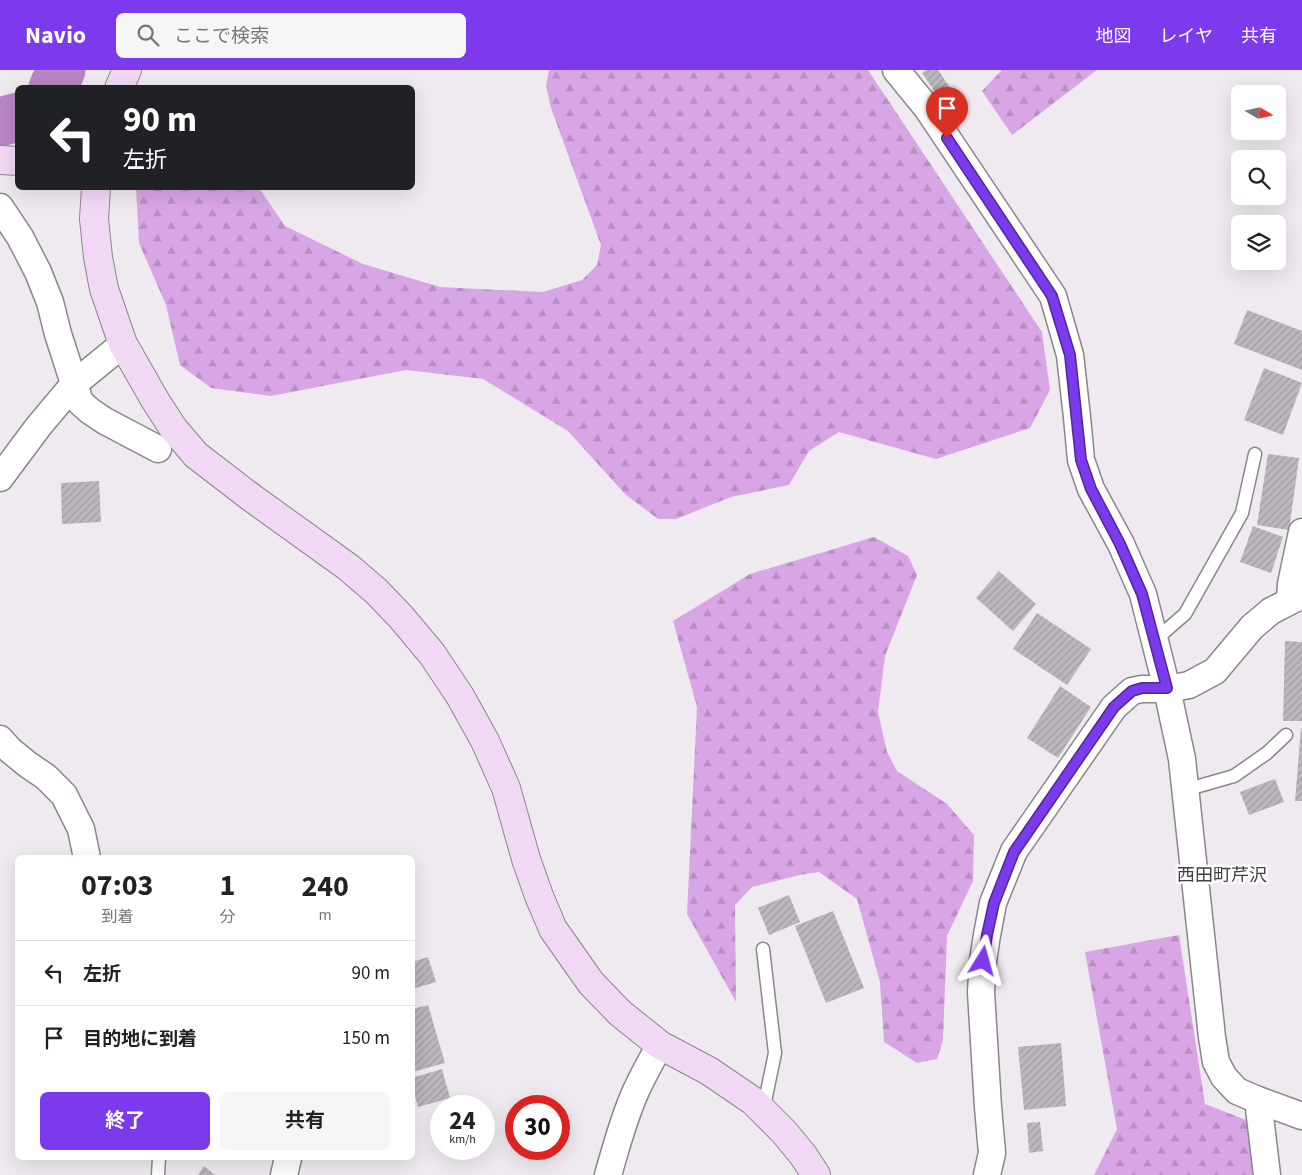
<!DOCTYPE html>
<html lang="ja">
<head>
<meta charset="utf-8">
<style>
  body { margin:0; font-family:"Source Sans 3","Noto Sans JP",sans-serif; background:#f6f6f6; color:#222; height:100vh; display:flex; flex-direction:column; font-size:19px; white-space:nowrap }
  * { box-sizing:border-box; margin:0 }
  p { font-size:16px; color:#767676 }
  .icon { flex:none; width:28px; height:28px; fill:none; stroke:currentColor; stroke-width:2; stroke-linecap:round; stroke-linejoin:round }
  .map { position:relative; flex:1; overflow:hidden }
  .side { position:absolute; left:15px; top:785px; width:400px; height:305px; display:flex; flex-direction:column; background:#fff; border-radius:8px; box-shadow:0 5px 20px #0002 }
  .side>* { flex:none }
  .top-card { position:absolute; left:15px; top:15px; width:400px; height:105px; border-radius:8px; box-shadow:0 5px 20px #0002; background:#202124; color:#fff; overflow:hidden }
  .needle { width:32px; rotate:99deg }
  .tools { position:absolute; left:1231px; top:15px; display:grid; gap:10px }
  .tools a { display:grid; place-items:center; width:55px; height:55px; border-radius:8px; background:#fff; box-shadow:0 5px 20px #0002; font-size:25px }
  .speed { position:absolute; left:430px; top:1025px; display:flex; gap:10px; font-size:25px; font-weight:700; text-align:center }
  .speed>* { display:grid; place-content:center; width:65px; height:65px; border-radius:50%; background:#fff; box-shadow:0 5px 20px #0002; line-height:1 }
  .speed small { font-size:12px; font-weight:400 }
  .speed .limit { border:8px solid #d22; background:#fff; color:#111 }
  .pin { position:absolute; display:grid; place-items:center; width:42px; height:42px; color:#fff; margin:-51px -21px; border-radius:50% 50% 50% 0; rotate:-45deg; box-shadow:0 0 5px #0007 }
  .pin .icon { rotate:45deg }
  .me { position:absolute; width:55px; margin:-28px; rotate:8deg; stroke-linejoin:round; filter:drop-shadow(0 0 4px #0008) }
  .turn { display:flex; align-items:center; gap:18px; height:105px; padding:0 25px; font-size:22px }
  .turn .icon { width:65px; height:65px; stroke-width:2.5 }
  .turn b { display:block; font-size:35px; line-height:42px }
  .eta { display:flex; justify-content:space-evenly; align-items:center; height:85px; text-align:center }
  .eta b { font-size:30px; font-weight:700; line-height:35px }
  .action { display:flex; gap:10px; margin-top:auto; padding:10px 25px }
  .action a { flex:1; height:58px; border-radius:8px; background:#7c3aed; color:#fff; font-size:20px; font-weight:700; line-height:58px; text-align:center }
  .action a+a { background:#f6f6f6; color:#222 }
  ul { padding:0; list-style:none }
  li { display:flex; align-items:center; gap:15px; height:65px; padding:0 25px; border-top:1px solid #e0e0e0 }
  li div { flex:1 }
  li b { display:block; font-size:19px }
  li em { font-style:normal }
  header { display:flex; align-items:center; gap:30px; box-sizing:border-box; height:70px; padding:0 25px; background:#7c3aed; color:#fff }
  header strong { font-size:24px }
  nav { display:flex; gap:28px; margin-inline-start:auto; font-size:18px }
  .search { width:350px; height:45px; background:#f6f6f6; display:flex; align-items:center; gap:12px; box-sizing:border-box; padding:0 18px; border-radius:8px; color:#767676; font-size:19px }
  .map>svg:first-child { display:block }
  .forest { fill:url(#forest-firs) }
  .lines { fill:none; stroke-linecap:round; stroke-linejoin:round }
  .river { stroke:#b886c3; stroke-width:49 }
  .building { fill:url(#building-hatch) }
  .lane-casing { stroke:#8a868a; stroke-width:15 }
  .street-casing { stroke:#8a868a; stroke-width:29 }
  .secondary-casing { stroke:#8a868a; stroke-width:30 }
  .lane { stroke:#fff; stroke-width:12 }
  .street { stroke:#fff; stroke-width:26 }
  .secondary { stroke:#f1d9f6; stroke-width:28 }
  .route-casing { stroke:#51269a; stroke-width:12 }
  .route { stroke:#7c3aed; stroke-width:9 }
  .labels { text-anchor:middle; stroke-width:5; stroke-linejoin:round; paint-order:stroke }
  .quarter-label { font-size:18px; fill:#413d42; stroke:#fff }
</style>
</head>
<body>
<header>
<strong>Navio</strong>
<div class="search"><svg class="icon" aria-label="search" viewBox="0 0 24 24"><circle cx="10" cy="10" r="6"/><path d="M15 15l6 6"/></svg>ここで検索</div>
<nav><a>地図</a><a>レイヤ</a><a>共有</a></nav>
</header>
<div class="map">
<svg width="1302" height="1105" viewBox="0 0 1302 1105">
  <defs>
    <pattern id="forest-firs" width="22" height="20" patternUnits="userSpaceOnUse" patternTransform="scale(1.25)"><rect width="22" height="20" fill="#d9a6e5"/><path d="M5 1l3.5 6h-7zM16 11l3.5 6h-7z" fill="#b98ec3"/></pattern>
    <pattern id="building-hatch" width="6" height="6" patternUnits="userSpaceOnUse" patternTransform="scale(1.25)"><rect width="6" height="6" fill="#bcb7bc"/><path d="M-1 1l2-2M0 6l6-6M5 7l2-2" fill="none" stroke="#a19ca1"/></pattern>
  </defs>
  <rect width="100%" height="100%" fill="#efeaf0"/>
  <g class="forest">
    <polygon points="549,0 868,0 1042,262 1050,320 1030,358 936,389 839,362 809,381 789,415 731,427 676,449 658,449 625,424 568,361 483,309 406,300 271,326 211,318 180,295 166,235 139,173 136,118 259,118 285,156 363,194 440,217 543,222 582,210 597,195 601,175 551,38 546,16"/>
    <polygon points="1002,0 1097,0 1012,65 982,21"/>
    <polygon points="874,467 908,486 917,505 885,586 878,642 887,682 897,701 947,734 974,765 973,811 947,866 943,970 937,989 917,993 884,972 880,912 857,829 819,802 800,805 752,817 735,835 736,932 687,844 697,637 673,551 750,504"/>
    <polygon points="1179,865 1205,1034 1249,1051 1255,1105 1094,1105 1117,1059 1085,882"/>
  </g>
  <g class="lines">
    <g class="river">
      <polyline points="53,18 61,0"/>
      <polyline points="0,52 18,47"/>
    </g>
  </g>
  <g class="building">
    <polygon points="926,0 938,0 951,19 939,28 922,3"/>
    <polygon points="1247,240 1302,261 1302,300 1234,274"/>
    <polygon points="1264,298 1302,313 1283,365 1244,350"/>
    <polygon points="1268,384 1299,388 1289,460 1257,455"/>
    <polygon points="99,411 101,452 62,454 61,413"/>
    <polygon points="1253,456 1283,467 1271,503 1240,492"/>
    <polygon points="999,501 1036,534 1013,561 976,528"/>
    <polygon points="1037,543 1091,579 1067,615 1013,579"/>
    <polygon points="1285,571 1302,572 1302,651 1283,651"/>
    <polygon points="1060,616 1091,637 1058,688 1027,668"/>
    <polygon points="1301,658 1302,658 1302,731 1295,731"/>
    <polygon points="1275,709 1284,732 1249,745 1240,722"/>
    <polygon points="789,825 800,852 769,865 758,838"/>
    <polygon points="833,841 864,918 826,933 795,856"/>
    <polygon points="428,887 436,912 412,919 412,892"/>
    <polygon points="428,935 445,993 412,1002 412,939"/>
    <polygon points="1061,973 1066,1036 1024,1040 1018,977"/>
    <polygon points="442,999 450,1028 418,1037 412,1016 412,1008"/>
    <polygon points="1040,1052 1043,1081 1029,1083 1027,1053"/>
    <polygon points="204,1096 215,1105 198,1105"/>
  </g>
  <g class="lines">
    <g class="lane-casing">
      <g id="lane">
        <polyline points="1155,570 1185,544 1242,443 1255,384"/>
        <polyline points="1185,720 1234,706 1267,683 1286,665"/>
        <polyline points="763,879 775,983 763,1041"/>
        <polyline points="158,1105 159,1088"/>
      </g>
    </g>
    <g class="street-casing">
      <g id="street">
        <polyline points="896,0 927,38 1053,226 1070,285 1077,347 1081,390 1091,419 1121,474 1143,524 1167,619 1182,689 1212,967 1216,992 1224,1007 1237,1021 1258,1030 1302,1046"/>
        <polyline points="0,137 20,167 38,202 50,232 58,264 80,332 90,341 105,351 158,379"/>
        <polyline points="0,408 38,357 74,314 123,274"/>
        <polyline points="1290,530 1291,514 1302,462"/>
        <polyline points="0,669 10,680 27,694 46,707 64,725 81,759 87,788"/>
        <polyline points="1258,1030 1267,1105"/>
        <polyline points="284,1105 288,1088"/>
        <path d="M608 1105C616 1078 623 1050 635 1023 642 1007 651 991 660 975"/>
        <polyline points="987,1105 992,1083 988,1037 981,922 983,891 987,865 993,833 1014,781 1114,637 1132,621 1142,619 1167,619 1189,615 1215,601 1252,557 1271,541 1302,525"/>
      </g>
    </g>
    <g class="secondary-casing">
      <g id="secondary">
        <polyline points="119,18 127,0"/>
        <polyline points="0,90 18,91"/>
        <polyline points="96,118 94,149 98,187 104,219 123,274 155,330 173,358 196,385 252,428 348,497 376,521 401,547 432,584 460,626 485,671 506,718 526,789 539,826 553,859 591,913 620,943 660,975 709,1001 753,1031 784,1062 803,1085 816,1105"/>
      </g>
    </g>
    <use href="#lane" class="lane"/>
    <use href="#street" class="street"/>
    <use href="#secondary" class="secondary"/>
  </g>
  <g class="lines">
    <g class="route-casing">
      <polyline id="route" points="947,68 1052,226 1070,285 1081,390 1091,419 1120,474 1142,524 1167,618 1142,618 1132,621 1114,637 1014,782 994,833 987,865 983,891"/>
    </g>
    <use href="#route" class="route"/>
  </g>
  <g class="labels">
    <g class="quarter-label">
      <text x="1222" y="811">西田町芹沢</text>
    </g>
  </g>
</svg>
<div class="tools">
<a><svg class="needle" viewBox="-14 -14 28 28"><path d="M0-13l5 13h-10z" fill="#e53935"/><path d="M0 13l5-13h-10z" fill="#767676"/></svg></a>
<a><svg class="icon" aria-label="search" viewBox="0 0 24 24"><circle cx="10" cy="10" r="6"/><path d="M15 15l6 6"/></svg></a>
<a><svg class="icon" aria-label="layers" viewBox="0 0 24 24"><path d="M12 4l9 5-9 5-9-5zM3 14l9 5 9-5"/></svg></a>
</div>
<div class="speed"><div>24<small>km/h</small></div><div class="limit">30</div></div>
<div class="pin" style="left:947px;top:68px;background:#d93025"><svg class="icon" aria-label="arrive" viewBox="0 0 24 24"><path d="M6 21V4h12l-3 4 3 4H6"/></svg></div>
<svg class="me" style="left:983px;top:891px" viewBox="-20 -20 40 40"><path d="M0-17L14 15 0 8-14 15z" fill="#7c3aed" stroke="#fff" stroke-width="4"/></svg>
<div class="top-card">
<div class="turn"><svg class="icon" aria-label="left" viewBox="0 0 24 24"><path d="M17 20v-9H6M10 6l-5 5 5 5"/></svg><div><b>90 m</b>左折</div></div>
</div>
<section class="side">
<div class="eta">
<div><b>07:03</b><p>到着</p></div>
<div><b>1</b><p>分</p></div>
<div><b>240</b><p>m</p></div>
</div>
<ul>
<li><svg class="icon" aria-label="left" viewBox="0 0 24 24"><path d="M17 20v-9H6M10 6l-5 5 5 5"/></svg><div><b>左折</b></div><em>90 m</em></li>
<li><svg class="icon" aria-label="arrive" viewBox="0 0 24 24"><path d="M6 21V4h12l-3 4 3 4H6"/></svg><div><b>目的地に到着</b></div><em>150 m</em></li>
</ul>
<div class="action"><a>終了</a><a>共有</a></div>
</section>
</div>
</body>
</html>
